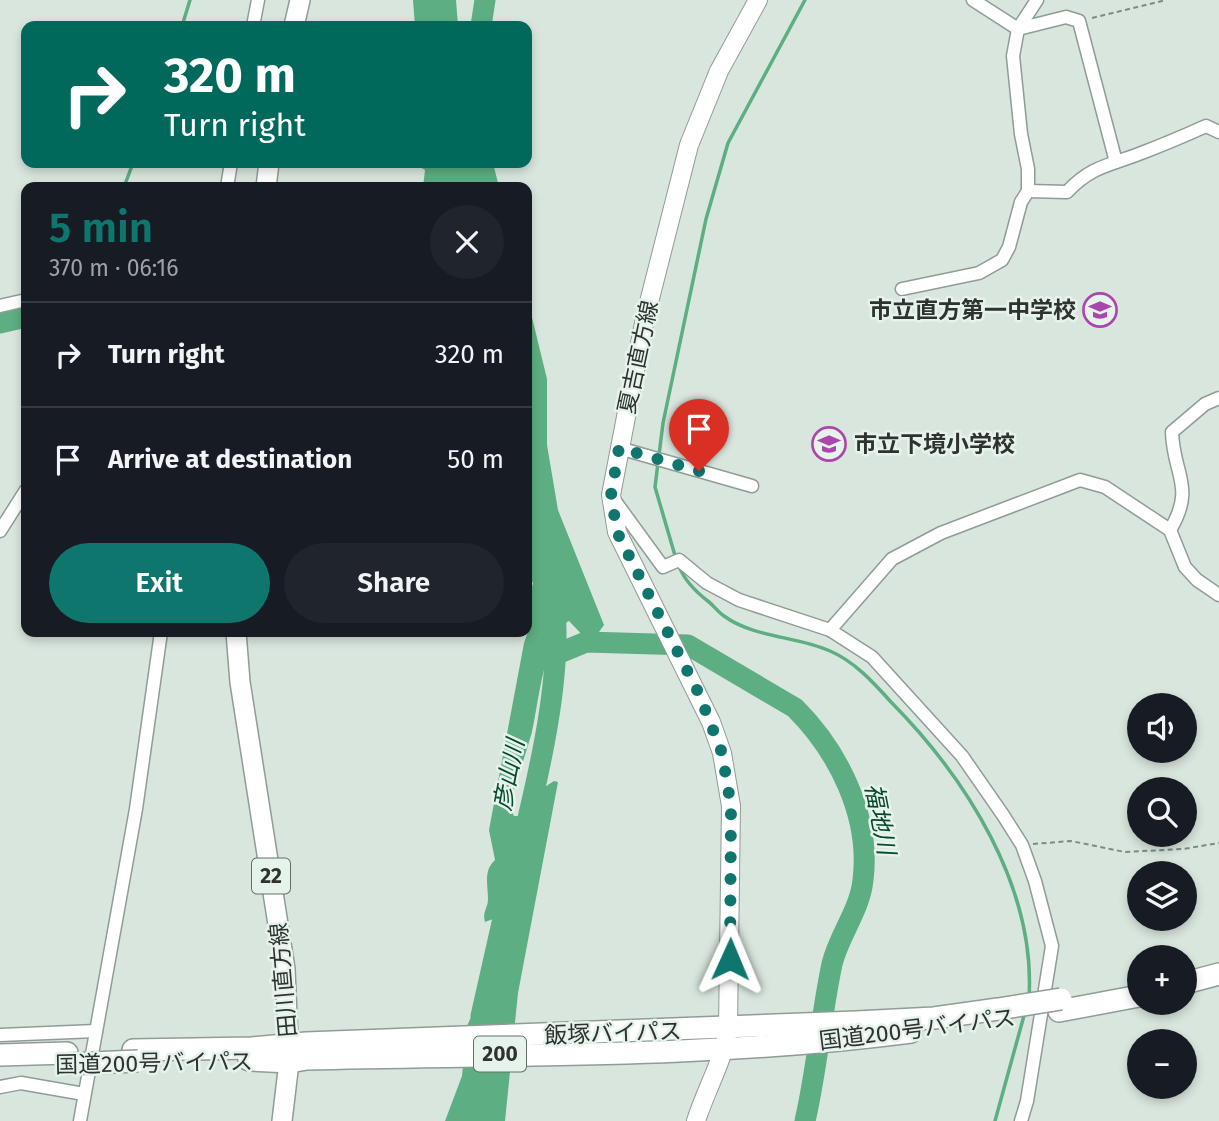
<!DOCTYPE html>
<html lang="en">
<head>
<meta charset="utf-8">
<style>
  body { margin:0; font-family:"Fira Sans","Noto Sans JP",sans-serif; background:#20242c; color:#f1f3f6; height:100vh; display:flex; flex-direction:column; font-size:26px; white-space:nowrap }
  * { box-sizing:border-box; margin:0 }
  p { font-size:23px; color:#9ea1a6 }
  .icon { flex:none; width:38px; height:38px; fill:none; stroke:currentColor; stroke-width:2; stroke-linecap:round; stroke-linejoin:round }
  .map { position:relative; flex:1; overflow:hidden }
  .side { position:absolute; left:21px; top:182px; width:511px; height:455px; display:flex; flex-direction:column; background:#171b24; border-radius:14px; box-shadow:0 4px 10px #0003 }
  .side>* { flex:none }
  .banner { position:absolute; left:21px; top:21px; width:511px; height:147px; border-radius:14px; box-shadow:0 4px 10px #0003; background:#00695c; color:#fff; overflow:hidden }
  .tools { position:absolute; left:1127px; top:693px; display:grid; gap:14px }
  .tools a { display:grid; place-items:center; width:70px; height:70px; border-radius:50%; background:#171b24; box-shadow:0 4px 10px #0003; font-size:35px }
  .pin { position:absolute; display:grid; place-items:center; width:60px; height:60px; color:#fff; margin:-72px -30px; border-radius:50% 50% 50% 0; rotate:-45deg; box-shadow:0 0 7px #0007 }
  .pin .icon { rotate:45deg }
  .me { position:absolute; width:77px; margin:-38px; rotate:1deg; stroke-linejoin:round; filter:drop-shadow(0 0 5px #0008) }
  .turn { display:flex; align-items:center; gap:24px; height:147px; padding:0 28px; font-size:32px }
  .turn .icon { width:91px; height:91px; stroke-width:2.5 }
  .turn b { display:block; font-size:49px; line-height:60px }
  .round { display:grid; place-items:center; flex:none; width:74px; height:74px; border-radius:37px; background:#20242c }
  .overview { display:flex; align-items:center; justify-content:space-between; height:119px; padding:0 28px }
  h1 { font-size:42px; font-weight:600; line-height:52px; color:#0f766e }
  .cta { display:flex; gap:14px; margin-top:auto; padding:14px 28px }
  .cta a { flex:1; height:80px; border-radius:42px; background:#0f766e; color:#fff; font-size:28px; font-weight:600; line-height:80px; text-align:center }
  .cta a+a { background:#20242c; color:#f1f3f6 }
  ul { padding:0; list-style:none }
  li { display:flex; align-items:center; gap:21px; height:105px; padding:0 28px; border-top:2px solid #363941 }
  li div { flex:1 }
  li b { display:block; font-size:26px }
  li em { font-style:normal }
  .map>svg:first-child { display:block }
  .water { fill:#5dae82 }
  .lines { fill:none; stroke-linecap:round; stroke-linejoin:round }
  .stream { stroke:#5dae82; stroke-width:3.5 }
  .river { stroke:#5dae82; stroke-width:21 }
  .minor-casing { stroke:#909c95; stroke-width:15 }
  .secondary-casing { stroke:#909c95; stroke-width:20 }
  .primary-casing { stroke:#909c95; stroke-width:22 }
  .trunk-casing { stroke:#909c95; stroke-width:24 }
  .path { stroke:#808983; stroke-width:2; stroke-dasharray:5 3.5; stroke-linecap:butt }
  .minor { stroke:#fff; stroke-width:12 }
  .secondary { stroke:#fff; stroke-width:18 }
  .primary { stroke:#fff; stroke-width:19 }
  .trunk { stroke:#fff; stroke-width:21 }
  .trunk-bridge-casing { stroke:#909c95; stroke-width:24; stroke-linecap:butt }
  .trunk-bridge { stroke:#fff; stroke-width:21 }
  .route { stroke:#0f766e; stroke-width:12; stroke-dasharray:0 21.6 }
  .labels { text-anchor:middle; stroke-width:5; stroke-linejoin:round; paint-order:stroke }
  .shield { fill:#e6f3eb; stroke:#656d68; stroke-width:2 }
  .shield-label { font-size:21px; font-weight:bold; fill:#2e3330 }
  .poi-label { font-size:23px; font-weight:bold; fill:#2e3330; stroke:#e6f3eb; text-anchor:end }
  .street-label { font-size:23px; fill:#2e3330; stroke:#e6f3eb }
  .water-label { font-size:24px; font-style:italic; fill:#06492d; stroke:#e6f3eb }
</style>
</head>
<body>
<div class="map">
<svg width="1219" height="1121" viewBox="0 0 1219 1121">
  <rect width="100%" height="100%" fill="#d9e6de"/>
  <g class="water">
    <polygon points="413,0 456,0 458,26 415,26"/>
    <polygon points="421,163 493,163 499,187 423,187 425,170 420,167"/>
    <path d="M527 297 547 379V445L558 510 604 625 593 640 588 641 569 621C545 631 538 708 532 732 525 757 516 781 509 806L514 816H525L537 792 554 781 558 782 518 993 505 1121H445L462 1076 467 1026 481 995 491 986 503 909 499 907 493 919 485 922C482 912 488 908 488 899 488 885 483 871 495 860L489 830 524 643C529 628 536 616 528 602L533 583 527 575Z"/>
  </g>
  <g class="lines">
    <g class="stream">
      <polyline points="182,26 190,0"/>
      <polyline points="124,187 133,163"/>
      <polyline points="676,559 655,487 663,423 706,219 728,143 805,0"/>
      <path d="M679 566C684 580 696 592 709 602 714 606 718 612 724 616 754 638 797 636 830 651 854 661 874 683 891 702 966 778 1036 887 1029 998"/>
      <polyline points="995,1121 1025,1012"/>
    </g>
    <g class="river">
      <polyline points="481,26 485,0"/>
      <polyline points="0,323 26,317"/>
      <path d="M557 654 586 642 688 645 795 708C838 751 871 816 863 880 860 910 839 935 832 964 821 1016 817 1069 805 1121"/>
      <path d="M523 839C540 769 561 679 555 608"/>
      <polyline points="481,1016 504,914"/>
    </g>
    <g class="minor-casing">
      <g id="minor">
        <polyline points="973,0 1018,29 1066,17 1079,21 1116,162"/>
        <polyline points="253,26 258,0"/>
        <polyline points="227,187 231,163"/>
        <path d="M1028 191 1067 192C1092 165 1112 165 1144 152 1165 144 1186 135 1206 126L1219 132"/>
        <polyline points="902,289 979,273 1002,260 1009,247 1021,202 1028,191 1028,169 1021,134 1013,56 1018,29 1037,0"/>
        <polyline points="0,306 26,300"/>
        <polyline points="619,448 752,486"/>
        <polyline points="612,497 663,567 679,560 707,583 739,600 830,630 872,657 962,756 1003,815 1022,845 1035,881 1052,946 1027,1101 1021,1121"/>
        <path d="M1170 530C1196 487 1173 474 1172 432L1205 404 1219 398"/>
        <polyline points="0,531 26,490"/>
        <polyline points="830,630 892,559 941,533 1080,480 1105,487 1170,530 1185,567 1197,580 1219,595"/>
        <polyline points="0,1035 96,1031"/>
        <polyline points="0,1087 21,1083 84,1094"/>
        <polyline points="80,1121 136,809 161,632"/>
      </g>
    </g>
    <g class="secondary-casing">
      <path id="secondary" d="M696 1121C706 1089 724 1060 728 1028L731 806 722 753 711 722 617 532 611 495 645 318 689 145 719 71 758 0"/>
    </g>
    <g class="primary-casing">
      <g id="primary">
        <polyline points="294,26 300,0"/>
        <polyline points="266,187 269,163"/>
        <polyline points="236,632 240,682 285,969 289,1062 282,1121"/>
      </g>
    </g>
    <g class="trunk-casing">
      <g id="trunk">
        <polyline points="1185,983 1219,974"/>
        <polyline points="1059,1011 1139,996"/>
        <polyline points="133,1050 252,1048 306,1043 856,1022 934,1018 998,1009"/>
        <polyline points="0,1055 67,1053"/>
        <path d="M249 1060 289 1062 307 1059C508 1054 712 1058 911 1032"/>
      </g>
    </g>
    <g class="path">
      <polyline points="1092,18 1166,0"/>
      <polyline points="1033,844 1071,841 1125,852 1183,849 1219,843"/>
    </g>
    <use href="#minor" class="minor"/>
    <use href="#secondary" class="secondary"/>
    <use href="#primary" class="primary"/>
    <use href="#trunk" class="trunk"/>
    <g class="trunk-bridge-casing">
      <g id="trunk-bridge">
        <polyline points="998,1009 1061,999"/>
        <polyline points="67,1064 138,1061"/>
      </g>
    </g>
    <use href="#trunk-bridge" class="trunk-bridge"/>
  </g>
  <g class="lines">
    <polyline class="route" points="699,471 619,448 611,495 617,532 699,694 722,753 731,806 730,959"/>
  </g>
  <defs>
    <g id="school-ring" transform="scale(1.75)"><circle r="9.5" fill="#e6f3eb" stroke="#ab47ac" stroke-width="1.5"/><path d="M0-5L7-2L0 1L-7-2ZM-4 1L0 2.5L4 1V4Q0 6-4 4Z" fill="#ab47ac"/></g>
  </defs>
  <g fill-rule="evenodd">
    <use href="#school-ring" x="1100" y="310"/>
    <use href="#school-ring" x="829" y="444"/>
  </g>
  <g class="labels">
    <g class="shield">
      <rect x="252" y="858.5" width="38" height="35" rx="5"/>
      <rect x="474" y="1036.5" width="52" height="35" rx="5"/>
    </g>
    <g class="shield-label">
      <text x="271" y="883">22</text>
      <text x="500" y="1061">200</text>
    </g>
    <g class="poi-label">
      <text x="1076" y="318">市立直方第一中学校</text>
      <text x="854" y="452" text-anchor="start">市立下境小学校</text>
    </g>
    <g class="street-label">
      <text transform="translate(638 357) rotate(-78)" y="8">夏吉直方線</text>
      <text transform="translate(283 980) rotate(-95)" y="8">田川直方線</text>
      <text transform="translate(917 1029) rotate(-7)" y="8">国道200号バイパス</text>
      <text transform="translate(613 1033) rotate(-2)" y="8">飯塚バイパス</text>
      <text transform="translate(154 1063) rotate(-1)" y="8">国道200号バイパス</text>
    </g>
    <g class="water-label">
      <text transform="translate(509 775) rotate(-79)" y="8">彦山川</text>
      <text transform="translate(880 819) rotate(79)" y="8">福地川</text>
    </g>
  </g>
</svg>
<div class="tools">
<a><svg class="icon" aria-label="sound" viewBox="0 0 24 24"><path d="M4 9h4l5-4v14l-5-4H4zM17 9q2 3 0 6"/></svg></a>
<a><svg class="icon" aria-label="search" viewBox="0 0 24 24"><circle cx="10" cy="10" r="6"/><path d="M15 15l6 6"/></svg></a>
<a><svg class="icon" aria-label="layers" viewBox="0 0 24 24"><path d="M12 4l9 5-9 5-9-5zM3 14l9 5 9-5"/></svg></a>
<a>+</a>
<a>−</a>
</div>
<div class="pin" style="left:699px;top:471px;background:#d93025"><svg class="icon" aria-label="arrive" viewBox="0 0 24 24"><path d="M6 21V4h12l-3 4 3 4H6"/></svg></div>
<svg class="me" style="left:730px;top:959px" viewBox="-20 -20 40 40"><path d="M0-17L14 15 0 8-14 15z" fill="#0f766e" stroke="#fff" stroke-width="4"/></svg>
<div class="banner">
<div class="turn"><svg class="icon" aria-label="right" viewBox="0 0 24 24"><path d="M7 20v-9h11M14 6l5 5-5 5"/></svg><div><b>320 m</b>Turn right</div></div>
</div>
<section class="side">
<div class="overview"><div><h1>5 min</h1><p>370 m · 06:16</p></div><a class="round"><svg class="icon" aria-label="close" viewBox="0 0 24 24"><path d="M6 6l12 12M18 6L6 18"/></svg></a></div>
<ul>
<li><svg class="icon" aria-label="right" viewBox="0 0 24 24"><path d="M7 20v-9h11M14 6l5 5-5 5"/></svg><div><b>Turn right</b></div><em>320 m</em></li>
<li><svg class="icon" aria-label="arrive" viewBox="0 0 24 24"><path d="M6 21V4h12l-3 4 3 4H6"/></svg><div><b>Arrive at destination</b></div><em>50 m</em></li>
</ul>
<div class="cta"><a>Exit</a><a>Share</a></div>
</section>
</div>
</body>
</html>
